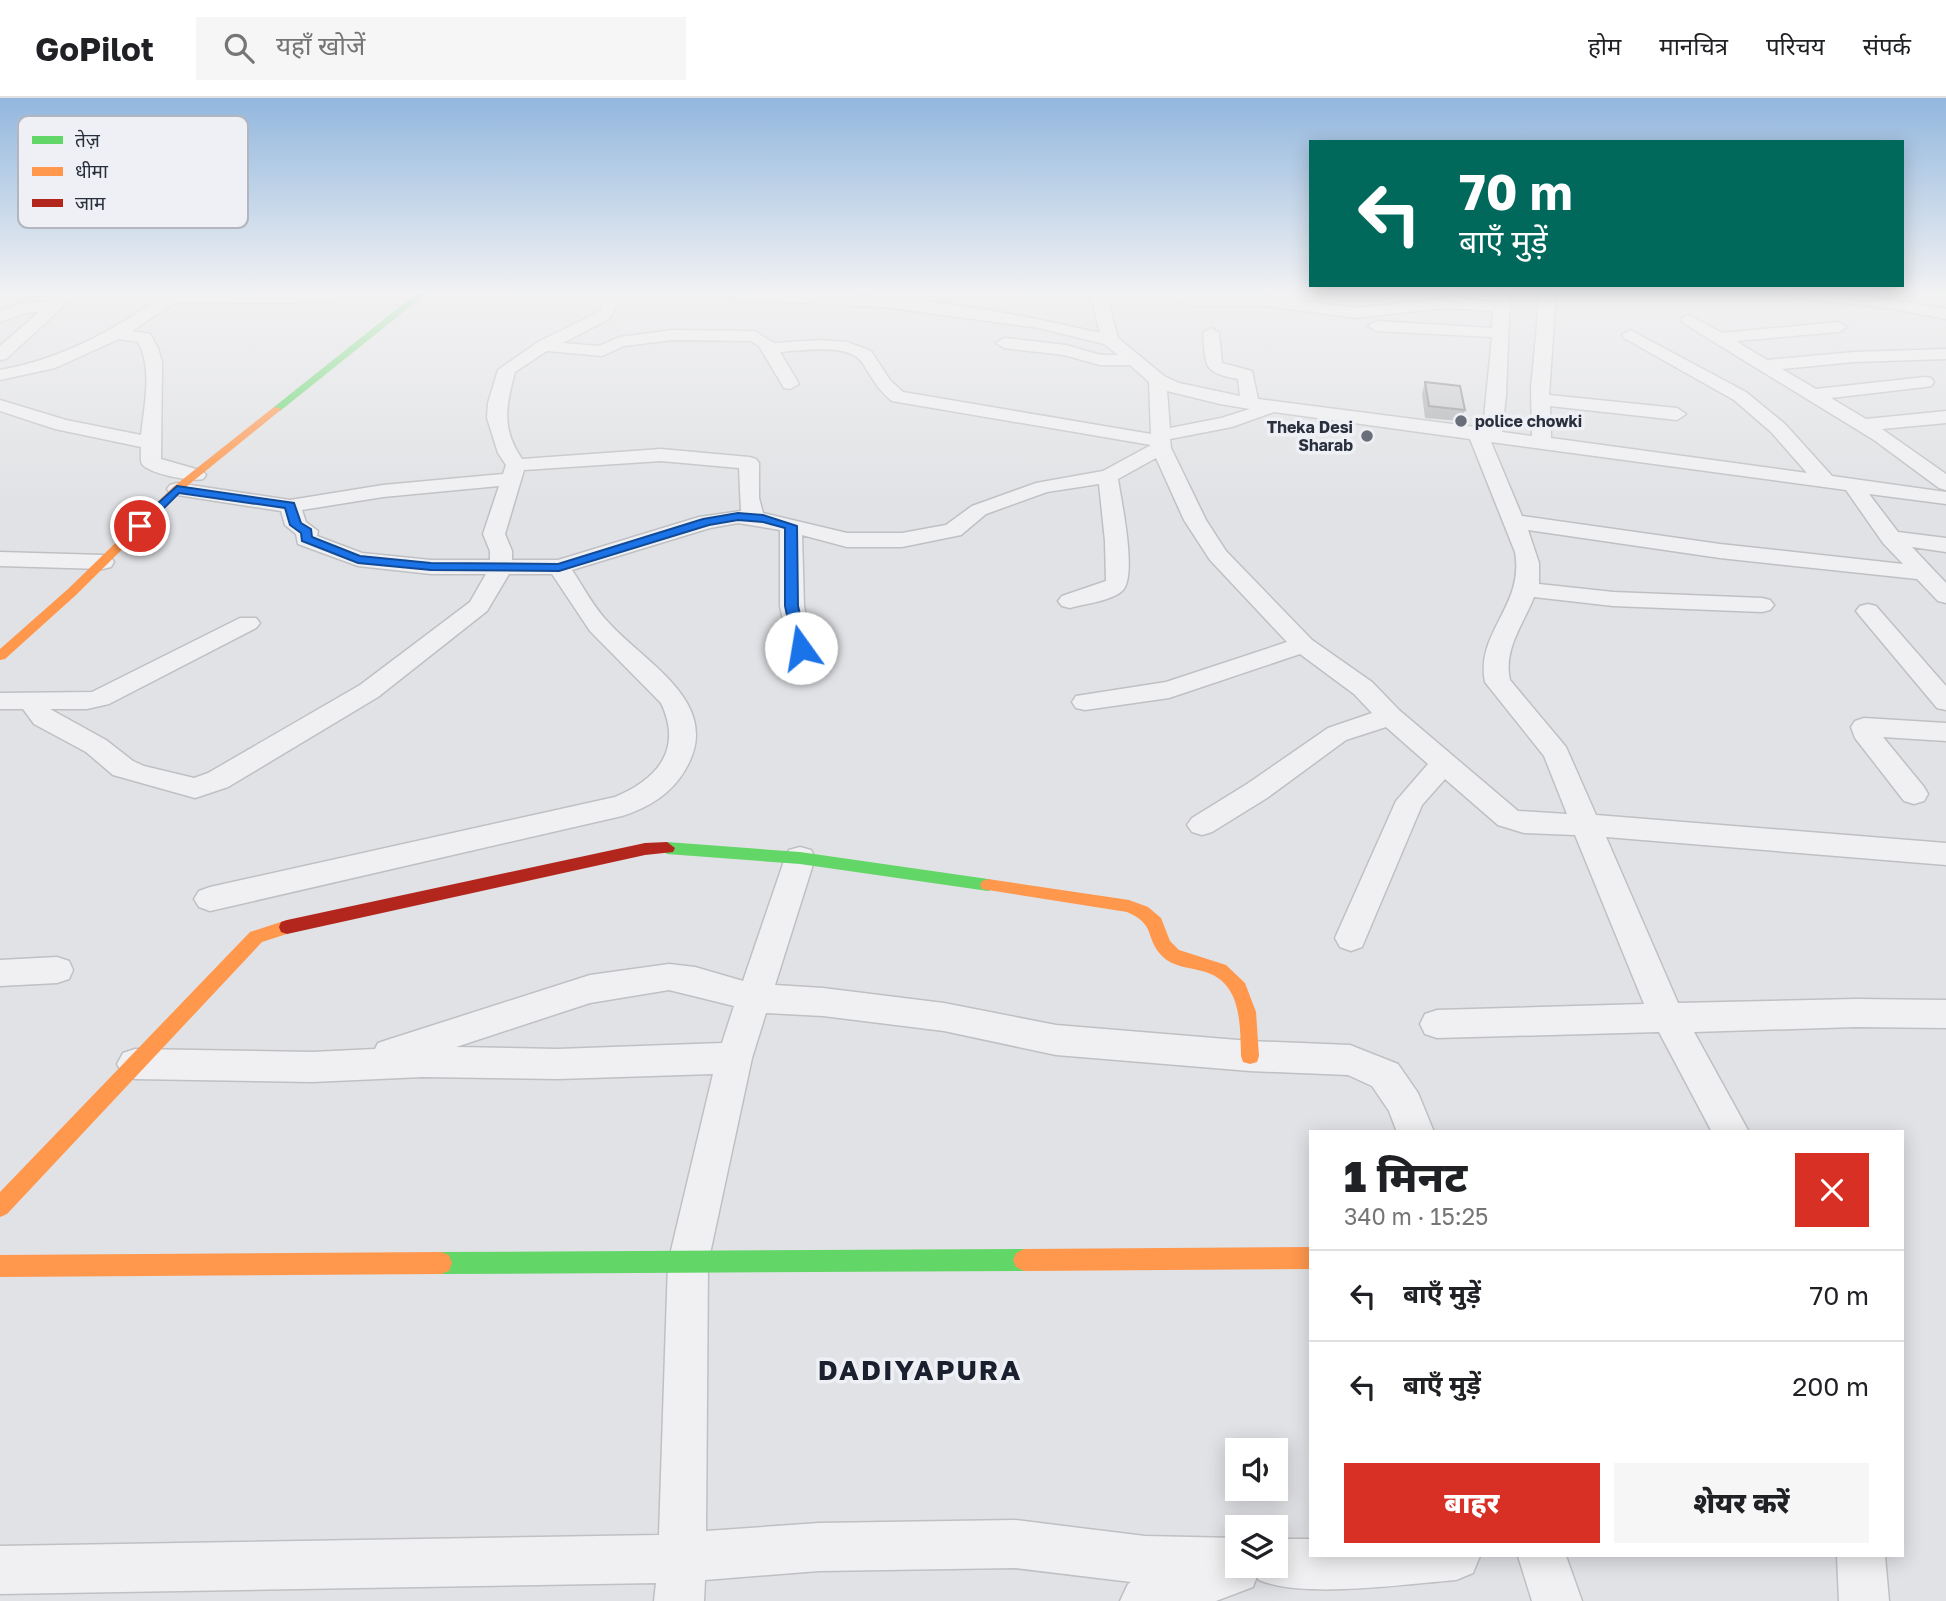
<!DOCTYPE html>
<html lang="hi">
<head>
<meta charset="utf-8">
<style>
  body { margin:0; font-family:"Golos Text","Noto Sans Devanagari",sans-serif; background:#f6f6f6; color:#202124; height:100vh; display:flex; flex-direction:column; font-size:26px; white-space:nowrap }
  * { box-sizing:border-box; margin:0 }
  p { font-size:23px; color:#757577 }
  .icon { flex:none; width:38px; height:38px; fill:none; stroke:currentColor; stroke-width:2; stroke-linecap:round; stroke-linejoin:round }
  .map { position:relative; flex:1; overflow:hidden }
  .details { position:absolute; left:1309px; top:1032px; width:595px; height:427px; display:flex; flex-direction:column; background:#fff; border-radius:0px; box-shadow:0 4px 18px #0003 }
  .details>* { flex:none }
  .top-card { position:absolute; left:1309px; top:42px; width:595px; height:147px; border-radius:0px; box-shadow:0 4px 18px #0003; background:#00695c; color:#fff; overflow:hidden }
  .controls { position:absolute; left:1225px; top:1340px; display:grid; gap:14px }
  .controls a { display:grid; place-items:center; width:63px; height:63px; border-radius:0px; background:#fff; box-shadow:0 4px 18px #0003; font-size:35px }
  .pin { position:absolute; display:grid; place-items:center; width:60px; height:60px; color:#fff; margin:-30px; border:4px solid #fff; border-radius:50%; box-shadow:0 2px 7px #0007 }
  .me { position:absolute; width:77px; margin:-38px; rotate:347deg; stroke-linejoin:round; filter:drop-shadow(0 0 5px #0008) }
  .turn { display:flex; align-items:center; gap:24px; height:147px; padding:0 35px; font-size:32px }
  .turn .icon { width:91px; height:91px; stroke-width:2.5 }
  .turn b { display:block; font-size:49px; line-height:60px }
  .round { display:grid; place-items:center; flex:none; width:74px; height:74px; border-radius:0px; background:#f6f6f6 }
  .head { display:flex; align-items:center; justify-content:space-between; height:119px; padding:0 35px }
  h1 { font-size:42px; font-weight:800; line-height:52px }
  .cta { display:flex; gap:14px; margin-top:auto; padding:14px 35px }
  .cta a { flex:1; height:80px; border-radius:0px; background:#d93025; color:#fff; font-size:28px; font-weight:800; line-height:80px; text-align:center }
  .cta a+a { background:#f6f6f6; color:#202124 }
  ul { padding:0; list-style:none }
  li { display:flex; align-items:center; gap:21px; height:91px; padding:0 35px; border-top:2px solid #e0e0e0 }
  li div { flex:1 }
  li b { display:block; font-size:26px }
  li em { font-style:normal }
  header { display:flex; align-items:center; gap:42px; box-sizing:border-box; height:98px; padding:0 35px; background:#fff; border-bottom:2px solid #e0e0e0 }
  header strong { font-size:33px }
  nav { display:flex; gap:38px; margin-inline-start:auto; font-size:24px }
  .search { width:490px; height:63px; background:#f6f6f6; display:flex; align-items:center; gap:18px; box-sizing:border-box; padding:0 24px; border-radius:0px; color:#757577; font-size:26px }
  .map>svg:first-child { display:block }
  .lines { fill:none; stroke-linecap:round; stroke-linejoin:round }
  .street-casing { stroke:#bfc0c3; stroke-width:3 }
  .street { fill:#f0f0f2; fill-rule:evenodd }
  .fast { fill:#63d668; fill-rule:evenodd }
  .slow { fill:#ff974d; fill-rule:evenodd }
  .jam { fill:#b3261e; fill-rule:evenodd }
  .wall { fill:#adaeb0 }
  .building { fill:#c9cacd; stroke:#8d8d90; stroke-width:2 }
  .route { fill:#1a73e8; stroke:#114b97; stroke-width:2 }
  .poi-dot { fill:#696e78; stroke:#eef0f5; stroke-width:2.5 }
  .labels { text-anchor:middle; stroke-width:7; stroke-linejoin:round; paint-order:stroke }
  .far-poi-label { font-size:16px; font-weight:bold; fill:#292f3d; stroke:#eef0f5; text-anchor:start }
  .near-district-label { font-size:28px; font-weight:bold; letter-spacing:2px; fill:#1b202e; stroke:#eef0f5 }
  .key { fill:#eef0f5; stroke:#b3b6be; stroke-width:2 }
  .key-label { font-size:19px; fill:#292f3d }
</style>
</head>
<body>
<header>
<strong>GoPilot</strong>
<div class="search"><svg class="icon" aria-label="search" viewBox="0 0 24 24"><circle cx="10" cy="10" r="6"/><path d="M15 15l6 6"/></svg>यहाँ खोजें</div>
<nav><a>होम</a><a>मानचित्र</a><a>परिचय</a><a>संपर्क</a></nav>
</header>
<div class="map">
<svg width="1946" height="1503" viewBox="0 0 1946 1503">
  <rect width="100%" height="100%" fill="#e1e2e5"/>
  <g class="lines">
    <g class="street-casing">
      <g id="street">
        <polygon points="61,195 78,195 6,261 0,262 0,248 39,214 25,215 0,224 0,213 23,205 51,204"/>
        <path d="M167 195 414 196 422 201 414 206 176 204 132 233 150 236 158 250 162 264 161 361 203 373 206 377 203 381C192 384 149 376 142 366 140 362 141 354 141 349L55 331 0 313V302L66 322 141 337C144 309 153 270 138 244L119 241 55 270 0 282V272C63 261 116 231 167 195Z"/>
        <path d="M610 195H625L609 221 563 245 599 248 620 239 673 232 754 233 774 245 820 242 847 244 871 253 890 282 903 294 1151 336 1149 284 1130 267H1100L1064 257 1004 250 996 245 1004 240 1066 247 1101 257H1118L1104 246 1039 230 884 209 712 200 705 195C764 195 823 195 882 199 955 205 1029 218 1100 235L1090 195H1106L1118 240 1164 278 1179 285 1240 298 1238 281C1202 274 1206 269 1203 235L1211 230 1219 235 1222 265 1252 273 1258 301 1483 330 1492 239 1376 233 1368 228 1376 223 1492 230 1493 213 1443 210 1357 220 1259 207H1186L1161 195 1259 197 1357 210 1455 199 1494 204V195H1510L1506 297 1502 334 1532 338 1531 290 1540 195H1556L1549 297 1677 310 1686 316 1677 322 1550 308 1551 340 1807 375 1771 334 1734 302 1624 240 1622 237 1630 232 1746 294 1785 326 1832 378 1946 394V406L1869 396 1898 434 1946 440V454L1912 449 1946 485V505L1938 503 1917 481 1720 460 1528 432 1539 465V486L1613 494 1762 500 1770 502 1774 507 1770 512 1762 514 1613 508 1534 499C1523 527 1503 551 1510 582L1566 649 1596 717 1946 745V767L1606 739 1678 905 1856 901 1946 902V930L1856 929 1694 934 1749 1034H1712L1659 934 1437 940 1425 936 1420 926 1425 916 1437 912 1644 906 1575 737 1524 735 1498 727 1445 681 1422 707 1362 849 1351 853 1340 849 1335 840 1396 703 1428 666 1386 629 1346 642 1267 700 1212 734 1202 737 1192 734 1187 727 1192 720 1247 686 1328 630 1372 615 1354 596 1300 556 1169 600 1085 612 1076 610 1072 604 1076 598 1166 584 1287 544 1210 462 1184 422 1156 360 1118 381C1121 402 1138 479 1122 493 1111 503 1084 506 1070 510L1062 508 1058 503 1062 498 1106 483 1105 443 1099 386 1047 394 986 416 961 437 902 449H847L802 437 804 508 813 550 810 555 801 557 792 555 789 550 780 508V432L738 425 710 430 572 472C584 490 594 510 609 525 646 566 725 606 685 672 671 696 648 710 622 718L210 813 199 809 194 801 199 793 210 789 615 699C658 681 683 651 661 605L590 533 552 476H509L487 513 378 599 228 689 195 700 113 677 86 654 34 626 23 611H0V595L92 594 240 520H256L260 525 256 530 109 606 87 611H50L106 642 133 663 144 668 194 680 208 675 360 587 470 504 486 476H431L358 468 298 446 296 436 285 427 281 413 177 397 170 395 167 391 170 387 177 385 290 402 383 387 503 376 506 367 498 355 487 320 488 305 498 272 538 244 597 215ZM673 242 751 243 759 248 784 290 790 291 799 286 780 254C800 253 847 245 861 263 871 277 877 292 892 303L1151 347 1103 373 1036 385 972 408 946 427 902 435H847L763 415 759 400V365L756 361 749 359 661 351 522 361C501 331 506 307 515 274L547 253 602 258 624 248ZM1167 293 1220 306 1250 311 1221 320 1170 330ZM1274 314 1470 341 1515 454C1525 508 1475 534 1485 584L1544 658 1567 716 1518 713 1399 612 1372 584 1312 542 1226 453 1206 422 1171 350 1170 341 1232 329ZM1491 344 1846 392 1883 445 1903 466 1720 446 1522 418ZM661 363 739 370 741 413 699 419 558 462H512V453L505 436 524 372ZM499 388 483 436 490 453V462H431L362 455 317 438 318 433 306 424 302 412 383 399Z"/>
        <path d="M1790 195C1843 195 1893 201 1946 211V221L1889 210 1797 200Z"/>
        <polygon points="1689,217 1722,235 1839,224 1847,229 1839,234 1736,243 1767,262 1854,254 1946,251 1946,261 1854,264 1782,271 1816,291 1925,279 1931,280 1934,284 1931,288 1925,289 1831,300 1866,321 1946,313 1946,325 1882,331 1946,376 1946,392 1939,390 1874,342 1683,225 1681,222 1683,219"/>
        <polygon points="0,454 103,457 111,459 114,464 111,469 103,471 0,468"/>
        <polygon points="1868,506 1876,508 1946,588 1946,612 1937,610 1860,518 1856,513 1860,508"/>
        <polygon points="1864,620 1946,625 1946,643 1883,639 1924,689 1928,696 1924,703 1914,706 1904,703 1855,640 1851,629 1855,623"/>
        <path d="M800 749 811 752 815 760 775 887 823 890 944 905 1056 927 1250 943 1350 947 1398 966 1418 995 1434 1034H1397L1389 1013 1372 988 1348 977 1250 973 1056 957 944 933 823 918 766 915 752 960 708 1165 706 1433 819 1425 1015 1422 1145 1438 1237 1440V1468H1276V1441H1311V1458H1480L1473 1475 1456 1482C1405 1486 1304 1501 1259 1482L1257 1478 1253 1489 1216 1503H1120L1128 1486 1131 1484 1015 1470 819 1473 705 1482 704 1503H654L656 1485 0 1496V1448L659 1437 668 1165 713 976 558 981 423 979 312 984 135 981 123 977 117 966 123 955 135 951 312 954 375 951 378 945 390 941 590 877 669 866 695 869 743 883 785 760 789 752ZM669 892 734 908 722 945 558 951 456 949 590 905Z"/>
        <polygon points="57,859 69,863 73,872 69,881 57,885 0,888 0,862"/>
        <polygon points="1518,1458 1566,1458 1582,1503 1532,1503"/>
        <polygon points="1837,1458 1885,1458 1889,1503 1839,1503"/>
      </g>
    </g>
    <use href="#street" class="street"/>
    <g class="fast">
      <polygon points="417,195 427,195 280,313 274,313 274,309"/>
      <polygon points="667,744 800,754 988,781 994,783 996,787 994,791 988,793 800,766 667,756 659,750"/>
      <polygon points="1024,1151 1032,1155 1035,1162 1032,1169 1024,1173 441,1176 433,1173 430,1165 433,1157 441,1154"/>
    </g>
    <g class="slow">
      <polygon points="274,309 282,311 181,393 76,497 5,561 0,562 0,551 68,491 173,389"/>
      <path d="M988 781 1129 802 1148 809 1161 820 1170 843 1179 852 1226 867 1245 885 1256 914 1259 958 1257 964 1250 966 1243 964 1241 958C1240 925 1242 883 1202 873 1188 869 1173 869 1162 858 1144 839 1157 827 1127 814L982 791 980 787 982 783Z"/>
      <polygon points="287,822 293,824 295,829 293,834 262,844 7,1116 0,1119 0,1094 250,834"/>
      <polygon points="1311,1149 1311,1171 1024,1173 1016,1169 1013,1162 1016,1155 1024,1151"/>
      <polygon points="441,1154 449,1157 452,1165 449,1173 441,1176 0,1179 0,1157"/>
    </g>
    <polygon class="jam" points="667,744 675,750 673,754 645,757 287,836 281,834 279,829 281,824 287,822 645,745"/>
  </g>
  <polygon class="wall" points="1425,284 1465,312 1461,323 1425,320 1422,296"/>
  <polygon class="building" points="1425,284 1460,288 1465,312 1429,308"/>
  <linearGradient id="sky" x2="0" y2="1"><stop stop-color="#92b7de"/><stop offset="0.48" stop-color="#f2f2f3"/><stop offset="1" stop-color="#f2f2f3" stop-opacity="0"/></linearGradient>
  <rect width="1946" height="406" fill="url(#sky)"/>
  <polygon class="route" points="177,388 294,405 301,425 311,431 312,439 360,458 431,465 558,466 703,421 738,415 763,417 797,428 798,508 808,550 801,554 794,550 785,508 785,430 763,424 738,422 709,427 559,473 431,472 358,465 302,443 301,435 290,427 285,410 179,395 144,430 136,430 136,425"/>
  <g class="poi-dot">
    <circle cx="1461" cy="323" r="7"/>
    <circle cx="1367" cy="338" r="7"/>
  </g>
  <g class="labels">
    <g class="far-poi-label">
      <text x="1475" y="329">police chowki</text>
      <text x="1353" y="335" text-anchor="end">Theka Desi<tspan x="1353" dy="18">Sharab</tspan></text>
    </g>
    <g class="near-district-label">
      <text x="920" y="1282">DADIYAPURA</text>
    </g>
  </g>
  <rect x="18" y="18" width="230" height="112" rx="10" class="key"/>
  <rect x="32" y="38" width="31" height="8" fill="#63d668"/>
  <rect x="32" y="69" width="31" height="9" fill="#ff974d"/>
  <rect x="32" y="101" width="31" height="8" fill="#b3261e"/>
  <g class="key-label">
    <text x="75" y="49">तेज़</text>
    <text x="75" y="80">धीमा</text>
    <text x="75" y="112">जाम</text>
  </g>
</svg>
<div class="controls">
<a><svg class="icon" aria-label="sound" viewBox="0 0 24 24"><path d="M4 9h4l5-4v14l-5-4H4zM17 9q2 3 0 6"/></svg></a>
<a><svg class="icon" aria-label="layers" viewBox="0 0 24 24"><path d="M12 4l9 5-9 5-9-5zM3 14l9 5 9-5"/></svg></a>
</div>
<div class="pin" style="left:140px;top:428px;background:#d93025"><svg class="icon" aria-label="arrive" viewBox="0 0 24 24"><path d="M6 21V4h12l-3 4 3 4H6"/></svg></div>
<svg class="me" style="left:801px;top:550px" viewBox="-20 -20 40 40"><circle r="19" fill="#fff"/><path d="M0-13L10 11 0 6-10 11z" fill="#1a73e8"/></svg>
<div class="top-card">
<div class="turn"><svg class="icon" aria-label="left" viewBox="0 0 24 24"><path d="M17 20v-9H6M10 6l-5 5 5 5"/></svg><div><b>70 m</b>बाएँ मुड़ें</div></div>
</div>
<section class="details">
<div class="head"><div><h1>1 मिनट</h1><p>340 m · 15:25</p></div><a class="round" style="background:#d93025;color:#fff"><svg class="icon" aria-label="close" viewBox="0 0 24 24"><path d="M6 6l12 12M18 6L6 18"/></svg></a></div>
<ul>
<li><svg class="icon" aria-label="left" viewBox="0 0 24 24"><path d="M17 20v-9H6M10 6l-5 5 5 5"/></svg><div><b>बाएँ मुड़ें</b></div><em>70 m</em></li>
<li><svg class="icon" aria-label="left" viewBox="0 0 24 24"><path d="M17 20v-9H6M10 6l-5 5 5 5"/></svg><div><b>बाएँ मुड़ें</b></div><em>200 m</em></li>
</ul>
<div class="cta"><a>बाहर</a><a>शेयर करें</a></div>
</section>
</div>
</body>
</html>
